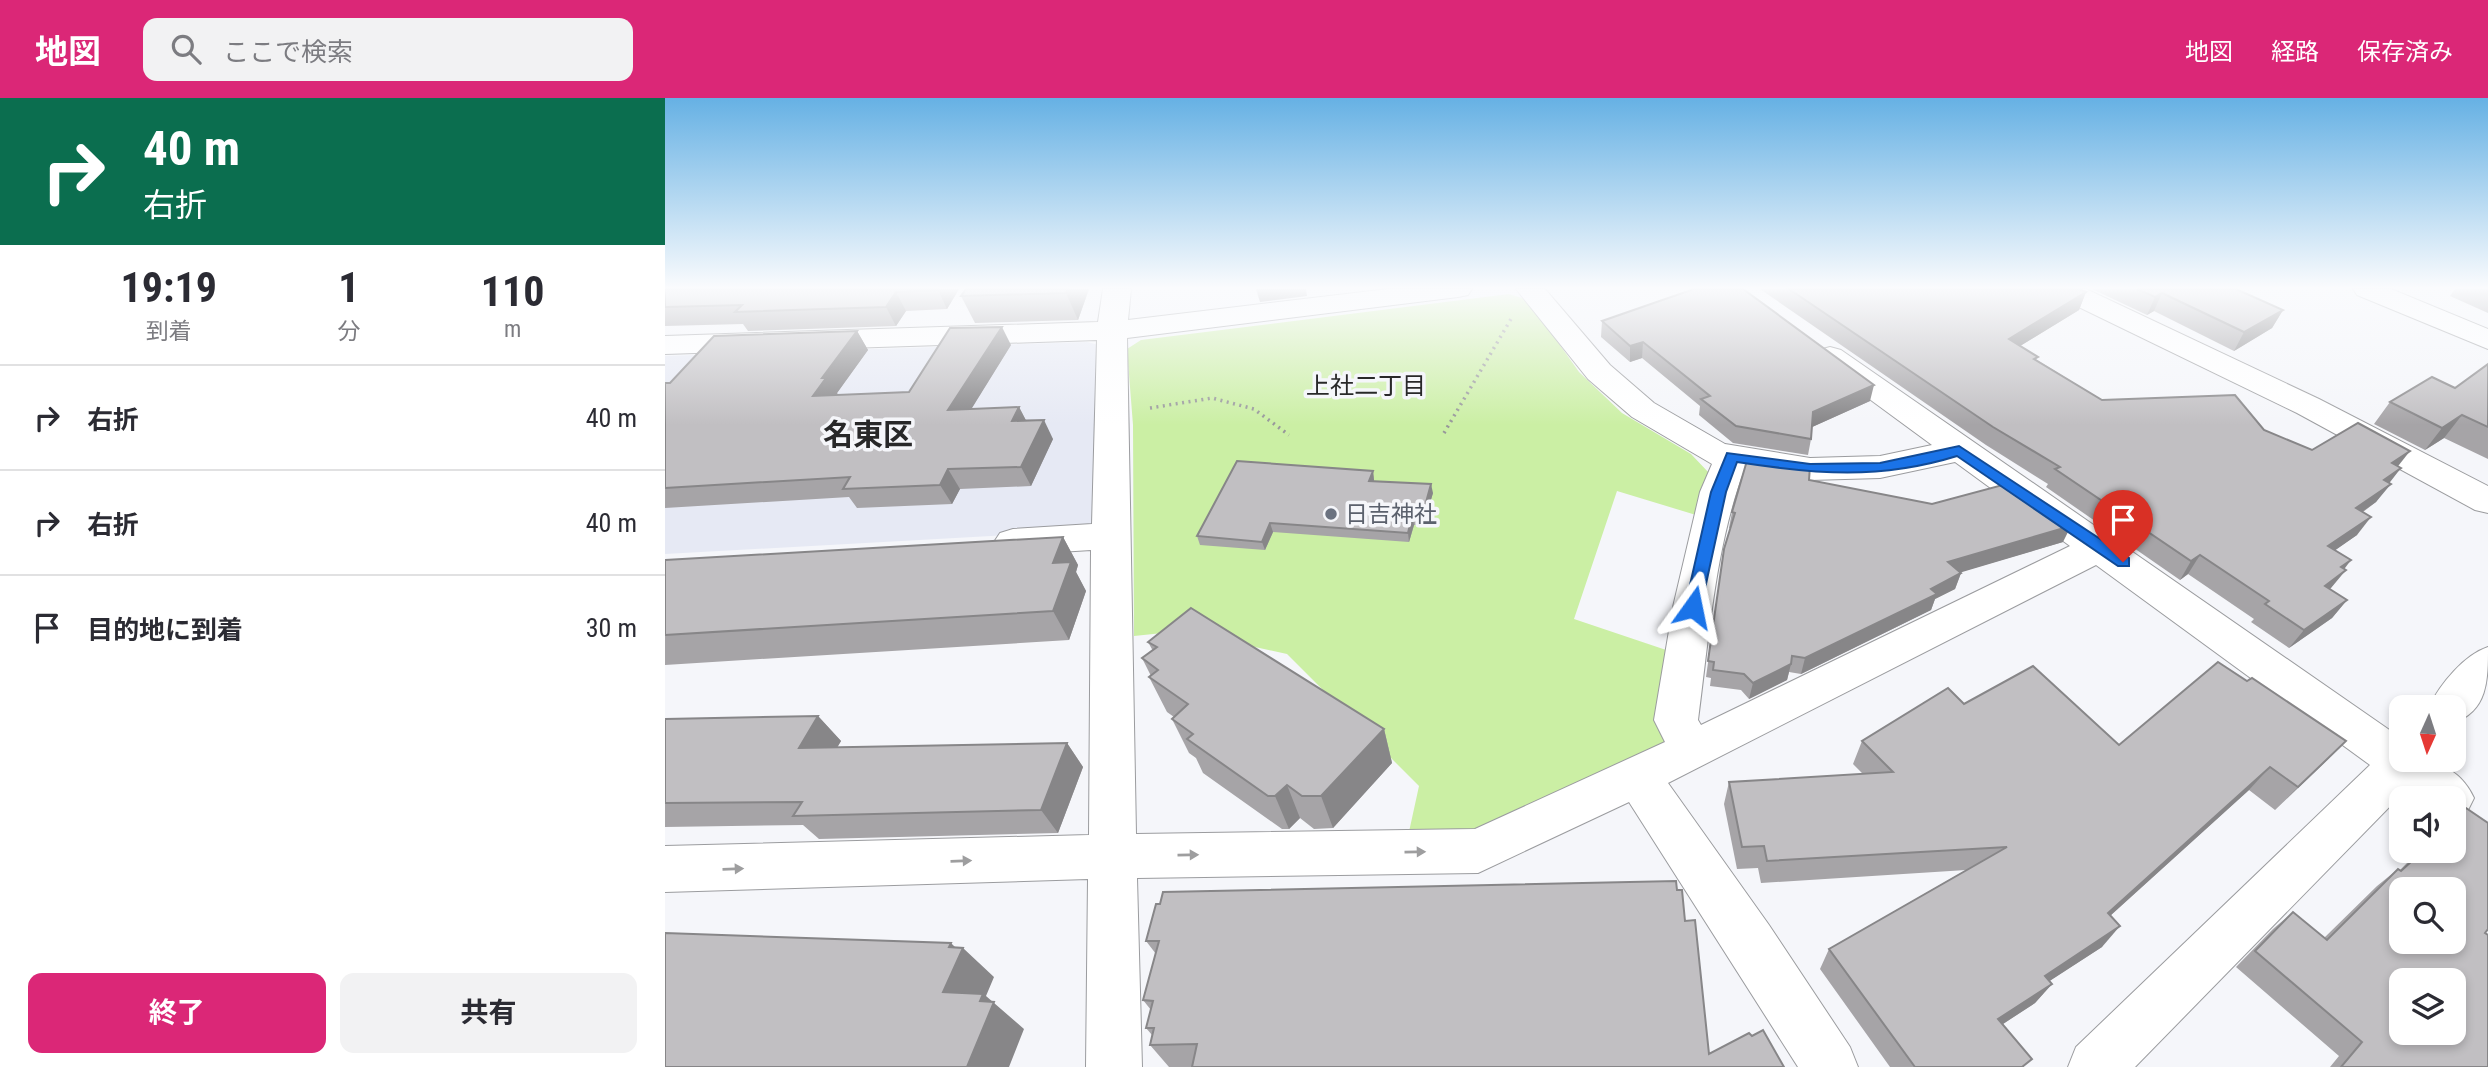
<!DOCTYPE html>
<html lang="ja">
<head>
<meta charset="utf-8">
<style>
  body { margin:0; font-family:"Roboto Condensed","Noto Sans JP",sans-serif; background:#f2f2f3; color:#2b2b33; height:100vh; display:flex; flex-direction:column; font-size:26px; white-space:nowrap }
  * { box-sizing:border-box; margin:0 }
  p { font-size:23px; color:#7c7c81 }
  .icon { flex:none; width:38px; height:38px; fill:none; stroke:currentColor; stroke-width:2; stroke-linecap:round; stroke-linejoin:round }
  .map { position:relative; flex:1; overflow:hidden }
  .side { display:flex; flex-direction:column; background:#fff; width:665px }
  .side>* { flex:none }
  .top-card { background:#0b6e4f; color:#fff; overflow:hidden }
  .needle { width:46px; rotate:183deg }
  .buttons { position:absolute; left:1724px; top:597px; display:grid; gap:14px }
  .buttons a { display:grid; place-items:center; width:77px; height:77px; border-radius:14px; background:#fff; box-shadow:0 4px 10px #0003; font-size:35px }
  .pin { position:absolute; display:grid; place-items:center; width:60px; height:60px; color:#fff; margin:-72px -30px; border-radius:50% 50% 50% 0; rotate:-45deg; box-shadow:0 0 7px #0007 }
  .pin .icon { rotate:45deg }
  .me { position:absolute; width:77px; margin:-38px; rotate:12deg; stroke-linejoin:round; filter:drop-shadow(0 0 5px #0008) }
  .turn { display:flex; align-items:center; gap:24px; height:147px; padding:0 28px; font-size:32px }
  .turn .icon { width:91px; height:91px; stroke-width:2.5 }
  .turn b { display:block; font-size:49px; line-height:60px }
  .eta { display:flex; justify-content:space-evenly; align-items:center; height:119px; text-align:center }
  .eta b { font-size:42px; font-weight:700; line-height:49px }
  .button { display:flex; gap:14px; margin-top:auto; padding:14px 28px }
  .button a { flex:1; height:80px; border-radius:14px; background:#db2777; color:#fff; font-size:28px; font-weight:700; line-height:80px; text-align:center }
  .button a+a { background:#f2f2f3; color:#2b2b33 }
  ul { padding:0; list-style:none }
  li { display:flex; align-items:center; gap:21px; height:105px; padding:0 28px; border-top:2px solid #e1e1e2 }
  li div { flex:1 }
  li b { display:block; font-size:26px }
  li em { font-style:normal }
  header { display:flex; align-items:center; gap:42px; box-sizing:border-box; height:98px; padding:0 35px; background:#db2777; color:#fff }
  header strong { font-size:33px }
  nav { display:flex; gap:38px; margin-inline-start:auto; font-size:24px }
  .search { width:490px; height:63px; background:#f2f2f3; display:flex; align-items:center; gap:18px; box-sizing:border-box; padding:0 24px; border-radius:14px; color:#7c7c81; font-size:26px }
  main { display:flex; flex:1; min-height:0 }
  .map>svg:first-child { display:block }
  .built { fill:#e6e9f4 }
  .green { fill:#cbefa4 }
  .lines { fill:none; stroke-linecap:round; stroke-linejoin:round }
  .street-casing { stroke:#9b9c9f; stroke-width:2 }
  .secondary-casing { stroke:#9b9c9f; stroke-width:2 }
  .path { stroke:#97979a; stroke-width:3.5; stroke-dasharray:2 4.5; stroke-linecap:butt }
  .street { fill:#fff; fill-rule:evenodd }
  .secondary { fill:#fff; fill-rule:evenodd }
  .wall { fill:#a6a4a7 }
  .shaded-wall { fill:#878688 }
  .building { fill:#c1bfc2; stroke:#878688; stroke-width:2; fill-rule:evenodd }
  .oneway { fill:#9e9e9f }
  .route { fill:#1a73e8; stroke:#114b97; stroke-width:2 }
  .worship-dot { fill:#6b7280; stroke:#f5f6fa; stroke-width:2.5 }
  .labels { text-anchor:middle; stroke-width:7; stroke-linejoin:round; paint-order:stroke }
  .worship-label { font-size:23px; fill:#5b616d; stroke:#f5f6fa; text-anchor:start }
  .neighbourhood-label { font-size:24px; fill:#282829; stroke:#f5f6fa }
  .district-label { font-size:30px; font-weight:bold; fill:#282829; stroke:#f5f6fa }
</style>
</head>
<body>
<header>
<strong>地図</strong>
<div class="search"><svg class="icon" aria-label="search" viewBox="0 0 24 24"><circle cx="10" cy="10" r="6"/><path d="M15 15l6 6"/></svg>ここで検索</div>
<nav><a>地図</a><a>経路</a><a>保存済み</a></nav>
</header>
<main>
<section class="side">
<div class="top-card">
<div class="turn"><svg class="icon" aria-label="right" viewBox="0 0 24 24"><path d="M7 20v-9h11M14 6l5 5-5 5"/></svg><div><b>40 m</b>右折</div></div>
</div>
<div class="eta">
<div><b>19:19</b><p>到着</p></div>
<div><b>1</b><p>分</p></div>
<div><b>110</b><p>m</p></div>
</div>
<ul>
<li><svg class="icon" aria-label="right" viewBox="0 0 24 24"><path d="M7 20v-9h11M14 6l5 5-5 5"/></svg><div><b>右折</b></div><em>40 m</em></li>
<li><svg class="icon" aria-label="right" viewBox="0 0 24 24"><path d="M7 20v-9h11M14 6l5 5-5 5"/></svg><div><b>右折</b></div><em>40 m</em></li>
<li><svg class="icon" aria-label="arrive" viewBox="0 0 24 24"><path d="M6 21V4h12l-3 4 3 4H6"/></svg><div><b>目的地に到着</b></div><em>30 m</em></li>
</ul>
<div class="button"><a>終了</a><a>共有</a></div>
</section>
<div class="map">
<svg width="1823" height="969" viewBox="0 0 1823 969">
  <rect width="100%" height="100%" fill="#f5f6fa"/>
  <polygon class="built" points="422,244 434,247 434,421 417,433 0,456 0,258"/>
  <polygon class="green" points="844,196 863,202 914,274 957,315 1026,356 1045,376 1031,417 952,393 909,521 1013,556 1019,652 810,744 742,743 754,688 622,556 517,533 469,538 468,327 462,251 476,242"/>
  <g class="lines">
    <g class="street-casing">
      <g id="street">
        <path d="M438 191H466L463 222 723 191H807L803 197 793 199 462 240 471 736 810 731 1000 644 989 622 1008 509 1035 394 1047 366 967 319 923 281 851 191H880L945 267 989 305 1060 346 1145 360 1215 358 1267 347 1154 264 1150 258 1154 252 1165 249 1176 252 1736 640V662C1768 662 1794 668 1809 700L1802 714 1788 719V700H1750L1740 693 1470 969H1403L1411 949 1705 667 1431 467 1003 685 1104 827 1185 949 1193 969H1133L964 704 813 775 472 780 477 969H421L423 781 0 794V748L424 737 426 452 348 457 335 453 329 444 335 435 348 431 427 426 432 242 0 256V238L433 224ZM1290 364 1405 448 1036 627 1033 622C1044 539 1050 450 1079 372L1145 382 1215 380Z"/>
        <polygon points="1385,191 1421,191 1654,301 1823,388 1823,415 1810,412 1632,315 1389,197"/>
        <path d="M1823 549C1823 582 1823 613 1788 625V609H1764C1775 586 1799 557 1823 549Z"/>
      </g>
    </g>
    <g class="secondary-casing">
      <polygon id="secondary" points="1688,191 1726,191 1823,231 1823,251 1692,197"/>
    </g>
    <g class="path">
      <polyline points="485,310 547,300 589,311 624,337"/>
      <polyline points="779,335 846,221"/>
    </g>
    <use href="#street" class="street"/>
    <use href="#secondary" class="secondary"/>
  </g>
  <g class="wall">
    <polygon points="0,191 294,191 282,211 241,213 231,228 83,233 78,226 0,228"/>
    <polygon points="424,191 413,222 310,225 296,198"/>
    <polygon points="1095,191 1414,191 1421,194 1414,212 1355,248 1372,262 1437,302 1599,332 1647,352 1733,368 1724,385 1711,404 1698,414 1692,437 1670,452 1679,470 1665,491 1682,502 1667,520 1624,550 1586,524 1589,521 1523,476 1515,482 1381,389 1383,386 1321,347"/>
    <polygon points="1427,191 1571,191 1618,212 1607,230 1569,253 1489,213 1482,217"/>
    <polygon points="1790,191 1823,191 1823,215 1785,198"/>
    <polygon points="937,223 1205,303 1147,329 1146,341 1143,357 1068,345 1034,317 1035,308 977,260 965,264 936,239"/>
    <polygon points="192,233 203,252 172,295 173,297 244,294 346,247 306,311 354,309 361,323 388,341 366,388 295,391 287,406 192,410 184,399 0,410 0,285 5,285"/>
    <polygon points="1823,266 1823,361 1779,340 1760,352 1709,326 1725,304 1790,290"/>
    <polygon points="708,373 709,383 768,395 758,428 749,427 744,444 608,434 600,452 535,447 532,438"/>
    <polygon points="1144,382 1398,444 1295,474 1296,475 1290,491 1270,501 1266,512 1136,576 1124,574 1122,582 1084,601 1076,592 1045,588 1046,580 1041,579 1059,451 1065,430 1064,430 1067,414"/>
    <polygon points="398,439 413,467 411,474 421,493 404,542 0,567 0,462"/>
    <polygon points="483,544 719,631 727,665 668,730 649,731 635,720 624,731 617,731 538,675 531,660 524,655 507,621 509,619 502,614 484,579 486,578 477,560 488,553"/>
    <polygon points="1582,583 1681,643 1610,712 1584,692 1445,818 1437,849 1384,883 1387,886 1370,905 1338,926 1359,969 1225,969 1155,871 1164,851 1301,772 1096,785 1093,770 1072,771 1059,706 1064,684 1198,676 1188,666 1197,643 1299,606 1454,647"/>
    <polygon points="153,618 176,643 172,649 402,645 418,669 393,735 154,741 138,727 0,729 0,621"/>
    <polygon points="1801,710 1820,835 1823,969 1665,969 1674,958 1571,869 1608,831 1628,814 1659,840 1712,788 1733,771 1735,772 1755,752 1788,752 1788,720"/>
    <polygon points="1012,792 1020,823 1044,956 1119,969 504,969 485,947 487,937 481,930 486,912 478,902 491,856 481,843"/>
  </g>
  <g class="shaded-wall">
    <polygon points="273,191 294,191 282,211 273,192"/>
    <polygon points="403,191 424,191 413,222 401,195"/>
    <polygon points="591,191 641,191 642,198 595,204"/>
    <polygon points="231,194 241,213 231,228 221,209"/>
    <polygon points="1421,194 1414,212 1337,259 1344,241"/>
    <polygon points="1497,195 1489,213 1482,217 1490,199"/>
    <polygon points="1618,212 1607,230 1569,253 1579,234"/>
    <polygon points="337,229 346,247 294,331 283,312"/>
    <polygon points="192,233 203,252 172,295 174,299 148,298 157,280"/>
    <polygon points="978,244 977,260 965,264 965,248"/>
    <polygon points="1209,287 1205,303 1145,330 1148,314"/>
    <polygon points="354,309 364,328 347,323"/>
    <polygon points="1797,317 1779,340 1760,352 1777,330"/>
    <polygon points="379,322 388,341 366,388 356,369"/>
    <polygon points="1745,353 1730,372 1727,365"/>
    <polygon points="1736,370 1722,388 1726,386 1711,404 1677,428 1691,410 1719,382"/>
    <polygon points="283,371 295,391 287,406 275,387"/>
    <polygon points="708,373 709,382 706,391 704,383"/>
    <polygon points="766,386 768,395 758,428 757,419"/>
    <polygon points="747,418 749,427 744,444 743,435"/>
    <polygon points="1706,419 1692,437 1649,467 1663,448"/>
    <polygon points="605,425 608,434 600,452 597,444"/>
    <polygon points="1406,428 1398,444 1277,480 1283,464"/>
    <polygon points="398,439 413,467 411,474 421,493 404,542 388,513 388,465"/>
    <polygon points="1535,457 1523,476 1515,482 1526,463"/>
    <polygon points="1686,462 1674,478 1681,472 1666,490 1645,506 1676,469"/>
    <polygon points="1296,475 1290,491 1270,501 1266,512 1136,576 1140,560 1266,491"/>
    <polygon points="1682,502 1667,520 1624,550 1639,532"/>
    <polygon points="1126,566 1122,582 1084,601 1088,585"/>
    <polygon points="153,618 176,643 158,674 134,650"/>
    <polygon points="719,631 727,665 668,730 656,698"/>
    <polygon points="1681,643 1658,666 1610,712 1633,689"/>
    <polygon points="402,645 418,669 393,735 376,712"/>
    <polygon points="1605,669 1584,692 1425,836 1443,815"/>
    <polygon points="622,687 635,720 624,731 610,698"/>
    <polygon points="1455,828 1437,849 1363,897 1380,878"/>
    <polygon points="286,845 296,855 298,850 329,879 321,898 359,931 344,969 302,969 278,894 284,849"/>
    <polygon points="1387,886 1370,905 1318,939 1333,921"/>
  </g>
  <g class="building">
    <polygon points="0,191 273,191 273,192 231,194 221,209 70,214 77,207 0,209"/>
    <polygon points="301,191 403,191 401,195 296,198"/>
    <polygon points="1029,191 1078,191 1209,287 1148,314 1146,341 1071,328 1036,301 1045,298 978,244 965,248 937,223"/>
    <polygon points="1124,191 1414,191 1421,194 1344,241 1373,259 1369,261 1437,302 1570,297 1599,332 1647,352 1693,325 1745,353 1727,365 1736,370 1719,382 1726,386 1691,410 1706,419 1663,448 1686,462 1676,469 1681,472 1660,488 1682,502 1639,532 1600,506 1604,503 1535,457 1526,463 1390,371 1395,369 1328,329"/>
    <polygon points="1472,191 1571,191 1618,212 1579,234 1497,195 1490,199"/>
    <polygon points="337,229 283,312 354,309 347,323 379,322 356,369 283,371 275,387 178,391 185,379 0,390 0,285 5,285 49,238 192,233 157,280 161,280 148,298 244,294 285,230"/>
    <polygon points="1823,266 1823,329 1797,317 1777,330 1725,304 1767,279 1790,290"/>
    <polygon points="1083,359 1145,368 1144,382 1267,406 1345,385 1406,428 1283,464 1296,475 1266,491 1272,496 1140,560 1127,558 1126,566 1088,585 1079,576 1048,572 1049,564 1043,563 1059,451 1070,415 1067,414"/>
    <polygon points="572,363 708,373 704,383 766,386 757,419 747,418 743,435 605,425 597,444 532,438"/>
    <polygon points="398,439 388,465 406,464 388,513 0,537 0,462"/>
    <polygon points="526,510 719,631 656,698 637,698 622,687 610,698 603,698 522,641 528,636 507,621 523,606 484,579 493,572 477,560 492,549 483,544"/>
    <polygon points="1553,564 1582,583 1587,580 1681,643 1633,689 1605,669 1443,815 1455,828 1380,878 1387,886 1333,921 1367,961 1357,969 1250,969 1164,851 1342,749 1102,763 1099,748 1077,749 1064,684 1228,674 1197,643 1283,590 1299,606 1368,568 1454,647"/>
    <polygon points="153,618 134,650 402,645 376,712 128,718 137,704 0,705 0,621"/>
    <path d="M1801 710 1823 725V831L1820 835 1823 837V969H1676L1697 944 1590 853 1628 814 1662 842 1733 771 1736 773 1759 752H1788V723ZM1736 791H1788V844H1736ZM1736 882H1788V934H1736Z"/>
    <polygon points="1011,783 1012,792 1017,792 1020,823 1030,822 1044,956 1084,935 1087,938 1098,932 1119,969 527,969 532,946 485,947 489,930 481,930 488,903 478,902 494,843 481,843 491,806 495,806 498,794"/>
    <polygon points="0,835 286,845 284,849 298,850 278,894 318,896 315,903 329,904 302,969 0,969"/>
  </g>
  <defs><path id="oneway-solid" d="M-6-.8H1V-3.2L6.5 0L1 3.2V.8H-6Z" transform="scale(1.75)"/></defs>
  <g class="oneway">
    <use href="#oneway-solid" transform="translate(750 754) rotate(-1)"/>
    <use href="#oneway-solid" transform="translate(523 757) rotate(-1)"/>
    <use href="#oneway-solid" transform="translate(296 763) rotate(-2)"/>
    <use href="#oneway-solid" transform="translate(68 771) rotate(-2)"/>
  </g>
  <linearGradient id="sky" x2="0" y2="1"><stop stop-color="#66b1e4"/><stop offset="0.58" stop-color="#fafbfd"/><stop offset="1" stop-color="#fafbfd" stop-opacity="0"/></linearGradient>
  <rect width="1823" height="327" fill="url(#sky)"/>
  <path class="route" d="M1294 348 1464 460V468H1453L1292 358C1215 382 1150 376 1072 364L1061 394 1036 509 1028 515 1023 514 1020 509 1046 394 1062 355 1145 366 1215 365Z"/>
  <circle class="worship-dot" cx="666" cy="416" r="7"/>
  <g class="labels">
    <g class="worship-label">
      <text x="680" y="424">日吉神社</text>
    </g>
    <g class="neighbourhood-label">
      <text x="701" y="296">上社二丁目</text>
    </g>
    <g class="district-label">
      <text x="203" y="347">名東区</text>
    </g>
  </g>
</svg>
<div class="buttons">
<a><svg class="needle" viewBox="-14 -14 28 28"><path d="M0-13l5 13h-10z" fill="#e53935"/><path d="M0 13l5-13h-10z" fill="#7c7c81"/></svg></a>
<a><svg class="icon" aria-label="sound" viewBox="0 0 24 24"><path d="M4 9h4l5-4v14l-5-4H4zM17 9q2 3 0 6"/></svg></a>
<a><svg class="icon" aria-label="search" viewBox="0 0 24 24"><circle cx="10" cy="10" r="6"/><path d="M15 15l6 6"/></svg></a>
<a><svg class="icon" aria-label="layers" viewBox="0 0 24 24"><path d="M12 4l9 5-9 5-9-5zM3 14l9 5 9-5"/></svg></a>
</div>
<div class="pin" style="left:1458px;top:464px;background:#d93025"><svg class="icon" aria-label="arrive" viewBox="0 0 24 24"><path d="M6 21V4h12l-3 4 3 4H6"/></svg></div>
<svg class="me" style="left:1028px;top:509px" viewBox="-20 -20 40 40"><path d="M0-17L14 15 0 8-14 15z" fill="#1a73e8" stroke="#fff" stroke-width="4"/></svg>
</div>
</main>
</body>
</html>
